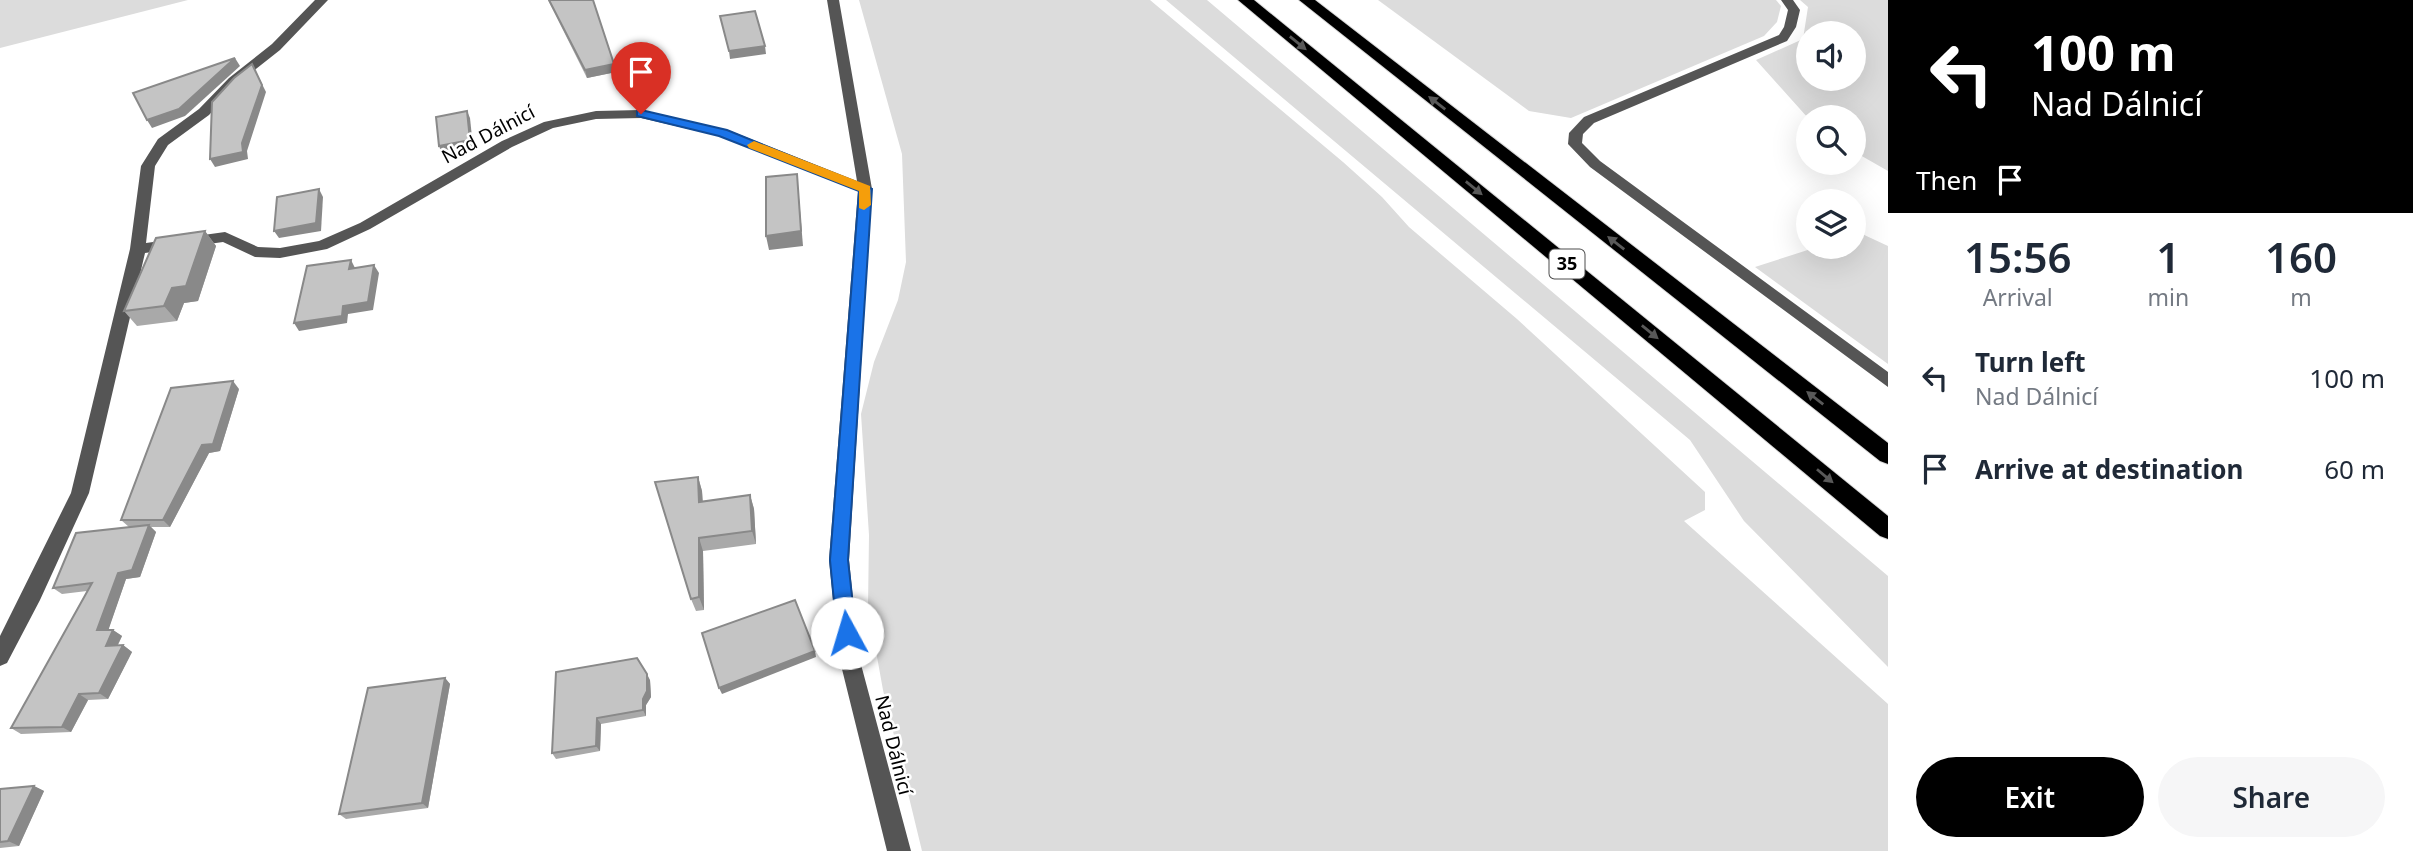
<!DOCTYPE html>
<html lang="en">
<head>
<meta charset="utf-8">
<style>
  body { margin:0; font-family:"Noto Sans",sans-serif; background:#f6f6f7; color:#1f2937; height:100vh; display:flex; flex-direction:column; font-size:26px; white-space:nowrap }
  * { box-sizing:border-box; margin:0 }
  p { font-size:23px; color:#747a83 }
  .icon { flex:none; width:38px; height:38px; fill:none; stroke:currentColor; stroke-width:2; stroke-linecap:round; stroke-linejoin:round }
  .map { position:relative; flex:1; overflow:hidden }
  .panel { display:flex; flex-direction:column; background:#fff; width:525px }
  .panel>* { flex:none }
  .top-card { background:#000; color:#fff; overflow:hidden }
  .tools { position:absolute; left:1796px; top:21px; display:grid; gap:14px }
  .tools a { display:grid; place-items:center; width:70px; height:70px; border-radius:50%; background:#fff; box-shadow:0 7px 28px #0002; font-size:35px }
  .pin { position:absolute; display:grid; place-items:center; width:60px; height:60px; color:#fff; margin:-72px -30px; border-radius:50% 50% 50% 0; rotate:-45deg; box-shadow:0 0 7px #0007 }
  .pin .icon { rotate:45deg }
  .me { position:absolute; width:77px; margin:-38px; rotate:354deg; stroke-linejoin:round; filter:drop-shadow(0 0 5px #0008) }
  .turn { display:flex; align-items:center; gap:24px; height:147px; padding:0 28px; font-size:32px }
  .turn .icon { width:91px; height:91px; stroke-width:2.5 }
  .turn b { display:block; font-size:49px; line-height:60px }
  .then { display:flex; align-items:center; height:66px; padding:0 28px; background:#0003; gap:14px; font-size:26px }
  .eta { display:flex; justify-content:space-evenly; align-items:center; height:119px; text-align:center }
  .eta b { font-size:42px; font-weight:600; line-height:49px }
  .cta { display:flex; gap:14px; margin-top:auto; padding:14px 28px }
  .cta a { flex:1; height:80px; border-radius:42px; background:#000; color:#fff; font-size:28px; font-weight:600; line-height:80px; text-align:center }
  .cta a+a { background:#f6f6f7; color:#1f2937 }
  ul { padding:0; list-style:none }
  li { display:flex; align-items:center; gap:21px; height:91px; padding:0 28px }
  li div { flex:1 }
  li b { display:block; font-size:26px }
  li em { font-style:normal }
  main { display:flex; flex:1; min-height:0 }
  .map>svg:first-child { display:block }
  .green { fill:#dcdcdc; fill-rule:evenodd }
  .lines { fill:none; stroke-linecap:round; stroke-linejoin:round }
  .highway-casing { stroke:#dbdbdb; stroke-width:2 }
  .minor { fill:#555; fill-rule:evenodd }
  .highway { fill:#000; fill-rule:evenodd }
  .wall { fill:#a9a9a9 }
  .shaded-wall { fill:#898989 }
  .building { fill:#c4c4c4; stroke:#898989; stroke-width:2 }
  .oneway { fill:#595959 }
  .route { fill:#1a73e8; stroke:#114b97; stroke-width:2 }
  .slow { fill:#f59e0b }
  .labels { text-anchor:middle; stroke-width:5; stroke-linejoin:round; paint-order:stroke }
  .shield { fill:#fff; stroke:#4c4c4c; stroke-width:2 }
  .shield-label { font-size:18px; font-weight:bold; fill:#000 }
  .street-label { font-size:19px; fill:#000; stroke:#fff }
</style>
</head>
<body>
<main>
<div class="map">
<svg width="1888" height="851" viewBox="0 0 1888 851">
  <rect width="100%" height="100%" fill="#fff"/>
  <g class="green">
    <polygon points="0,0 188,0 0,48"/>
    <polygon points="859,0 1150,0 1343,162 1382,197 1409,227 1517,319 1705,492 1705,510 1684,521 1888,704 1888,851 922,851 883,690 868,607 869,535 861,414 874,362 898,300 906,262 902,154"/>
    <polygon points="1166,0 1207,0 1888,576 1888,667 1744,521 1690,440"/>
    <polygon points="1378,0 1776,0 1781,6 1777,22 1764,36 1571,118 1529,111"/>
    <path d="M1800 0H1888V171L1853 151V117L1808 118 1756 60 1803 39 1808 7ZM1808 33H1853V79H1808Z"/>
    <polygon points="1860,233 1888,246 1888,364 1755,267 1817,247 1853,247 1853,235"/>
  </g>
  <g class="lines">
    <g class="highway-casing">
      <g id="highway">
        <polygon points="1238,0 1254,0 1888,516 1888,539 1880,536"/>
        <polygon points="1299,0 1315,0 1888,443 1888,464 1880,461"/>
      </g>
    </g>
    <g class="minor">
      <polygon points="315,0 328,0 280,50 237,84 209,115 168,145 155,166 146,243 225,232 258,247 280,248 319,241 360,223 502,141 544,122 596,111 641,110 728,130 857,181 827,0 839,0 872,189 849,560 859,657 911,851 887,851 839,657 829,560 858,191 719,136 641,118 596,119 553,128 512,147 370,229 327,249 280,258 255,257 223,242 145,253 89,493 40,600 7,663 0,666 0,636 71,493 130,249 141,166 158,139 199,109 229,78 272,44"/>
      <polygon points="1781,0 1793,0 1800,10 1796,27 1787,41 1594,123 1583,134 1582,143 1600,161 1888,372 1888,387 1590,167 1568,144 1569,133 1584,117 1779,35 1784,27 1788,10"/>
    </g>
    <use href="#highway" class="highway"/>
  </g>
  <g class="wall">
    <polygon points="548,0 593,0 616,72 587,78"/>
    <polygon points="205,231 216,246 198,301 184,303 177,321 137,326 124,311"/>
    <polygon points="239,389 220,451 209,453 170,527 151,527 156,532 140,577 126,579 108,630 113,630 122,636 118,645 123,645 132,652 108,699 88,700 71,732 21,734 11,728 87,591 62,594 53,588 129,527 121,520"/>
    <polygon points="698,477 702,491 703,502 750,495 754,509 756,544 703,551 704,610 696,611 691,599"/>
    <polygon points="556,672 650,680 651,697 646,705 646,716 601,724 600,751 556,759 552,753"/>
    <polygon points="445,678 450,684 428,808 346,819 339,814"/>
    <polygon points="34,786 44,791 19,846 0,848 0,789"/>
  </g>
  <g class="shaded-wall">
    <polygon points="765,46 766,54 730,59 729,51"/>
    <polygon points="235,58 240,66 185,116 152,128 147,120"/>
    <polygon points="252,64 266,92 247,151 248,159 215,167 210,159"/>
    <polygon points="614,64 616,72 587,78 585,70"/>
    <polygon points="467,111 470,118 473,147 442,154 439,146"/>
    <polygon points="797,174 803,246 769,250 766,236"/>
    <polygon points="319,189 323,197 321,231 279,238 274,231"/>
    <polygon points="205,231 216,246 198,301 184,303 177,321 164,306 172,288"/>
    <polygon points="351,260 355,268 349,269"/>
    <polygon points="374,265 379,273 373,310 348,314 347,323 299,331 294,323 343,306"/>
    <polygon points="233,381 239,389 220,451 209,453 170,527 163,520"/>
    <polygon points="698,477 702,491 703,516 699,502"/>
    <polygon points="750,495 754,509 756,544 752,531"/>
    <polygon points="149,525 156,532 140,577 126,579 106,637 97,630 118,573"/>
    <polygon points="699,538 703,551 704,610 699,597"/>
    <polygon points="113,630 122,636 114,652 106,646"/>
    <polygon points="123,645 132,652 108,699 99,693"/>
    <polygon points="815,651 816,657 722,694 719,688"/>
    <polygon points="647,674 650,680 651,697 646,705 646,716 643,710 643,699"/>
    <polygon points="445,678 450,684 428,808 422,803"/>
    <polygon points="79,694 88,700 71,732 62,727"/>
    <polygon points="597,718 601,724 600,751 596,746"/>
    <polygon points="34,786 44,791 19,846 8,841"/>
  </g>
  <g class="building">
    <polygon points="549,0 593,0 614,64 585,70"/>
    <polygon points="755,11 765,46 729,51 720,16"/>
    <polygon points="235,58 179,109 147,120 133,93"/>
    <polygon points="252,64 262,85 242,143 243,152 210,159 212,102 234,78"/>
    <polygon points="467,111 470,140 439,146 436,117"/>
    <polygon points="797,174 801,231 766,236 766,177"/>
    <polygon points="319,189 316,223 274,231 277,197"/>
    <polygon points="205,231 186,286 172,288 164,306 124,311 156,238"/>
    <polygon points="351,260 349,269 374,265 368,302 343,306 342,316 294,323 307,266"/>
    <polygon points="233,381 213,444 202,445 163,520 121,520 171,388"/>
    <polygon points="698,477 699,502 750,495 752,531 699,538 699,597 691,599 655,482"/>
    <polygon points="149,525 132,570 118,573 97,630 113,630 106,646 123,645 99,693 79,694 62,727 11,728 92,583 53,588 76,533"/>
    <polygon points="795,600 815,651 719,688 702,633"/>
    <polygon points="637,658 647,674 647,691 643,699 643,710 597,718 596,746 552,753 556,672"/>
    <polygon points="445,678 422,803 339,814 368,688"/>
    <polygon points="34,786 8,841 0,842 0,789"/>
  </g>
  <defs><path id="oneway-solid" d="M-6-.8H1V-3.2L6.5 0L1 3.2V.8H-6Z" transform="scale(1.75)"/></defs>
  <g class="oneway">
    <use href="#oneway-solid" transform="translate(1298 43) rotate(39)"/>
    <use href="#oneway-solid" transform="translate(1437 103) rotate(-142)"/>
    <use href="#oneway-solid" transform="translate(1474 188) rotate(39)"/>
    <use href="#oneway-solid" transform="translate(1616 243) rotate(-142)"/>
    <use href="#oneway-solid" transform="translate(1650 332) rotate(39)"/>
    <use href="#oneway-solid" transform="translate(1815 398) rotate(-142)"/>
    <use href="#oneway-solid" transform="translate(1825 476) rotate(40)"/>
  </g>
  <polygon class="route" points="641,110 727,130 872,189 848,560 856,633 853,639 847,641 840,639 837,633 830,560 859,191 719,136 637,116 637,111"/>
  <polygon class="slow" points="754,141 870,186 871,205 864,210 859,208 859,191 749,148 747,145"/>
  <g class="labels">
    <rect class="shield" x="1549.5" y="249.5" width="35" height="29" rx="5"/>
    <g class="shield-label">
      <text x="1567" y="270">35</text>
    </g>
    <g class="street-label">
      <text transform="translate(488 134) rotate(-28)" y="7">Nad Dálnicí</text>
      <text transform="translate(894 745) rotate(76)" y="7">Nad Dálnicí</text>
    </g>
  </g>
</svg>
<div class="tools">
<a><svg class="icon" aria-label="sound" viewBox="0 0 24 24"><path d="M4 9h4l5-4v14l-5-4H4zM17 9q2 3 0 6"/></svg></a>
<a><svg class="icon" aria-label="search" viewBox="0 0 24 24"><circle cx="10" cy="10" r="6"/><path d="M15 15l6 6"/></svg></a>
<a><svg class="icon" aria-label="layers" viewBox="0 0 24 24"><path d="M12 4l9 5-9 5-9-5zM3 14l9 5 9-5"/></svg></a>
</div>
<div class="pin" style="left:641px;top:114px;background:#d93025"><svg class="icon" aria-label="arrive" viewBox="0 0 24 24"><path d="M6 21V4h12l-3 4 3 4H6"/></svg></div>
<svg class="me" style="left:847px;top:633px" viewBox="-20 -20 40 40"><circle r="19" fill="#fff"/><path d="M0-13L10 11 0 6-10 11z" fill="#1a73e8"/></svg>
</div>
<section class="panel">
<div class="top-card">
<div class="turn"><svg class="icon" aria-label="left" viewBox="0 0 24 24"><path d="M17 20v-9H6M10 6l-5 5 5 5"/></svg><div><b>100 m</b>Nad Dálnicí</div></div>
<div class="then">Then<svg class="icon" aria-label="arrive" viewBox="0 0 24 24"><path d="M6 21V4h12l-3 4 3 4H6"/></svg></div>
</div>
<div class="eta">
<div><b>15:56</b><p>Arrival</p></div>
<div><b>1</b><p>min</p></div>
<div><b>160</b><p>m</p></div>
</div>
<ul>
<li><svg class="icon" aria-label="left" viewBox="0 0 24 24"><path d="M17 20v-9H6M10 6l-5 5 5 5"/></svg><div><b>Turn left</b><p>Nad Dálnicí</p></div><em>100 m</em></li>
<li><svg class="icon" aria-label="arrive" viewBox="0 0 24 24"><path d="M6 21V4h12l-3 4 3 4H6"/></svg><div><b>Arrive at destination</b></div><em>60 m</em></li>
</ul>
<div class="cta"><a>Exit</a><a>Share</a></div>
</section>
</main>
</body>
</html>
